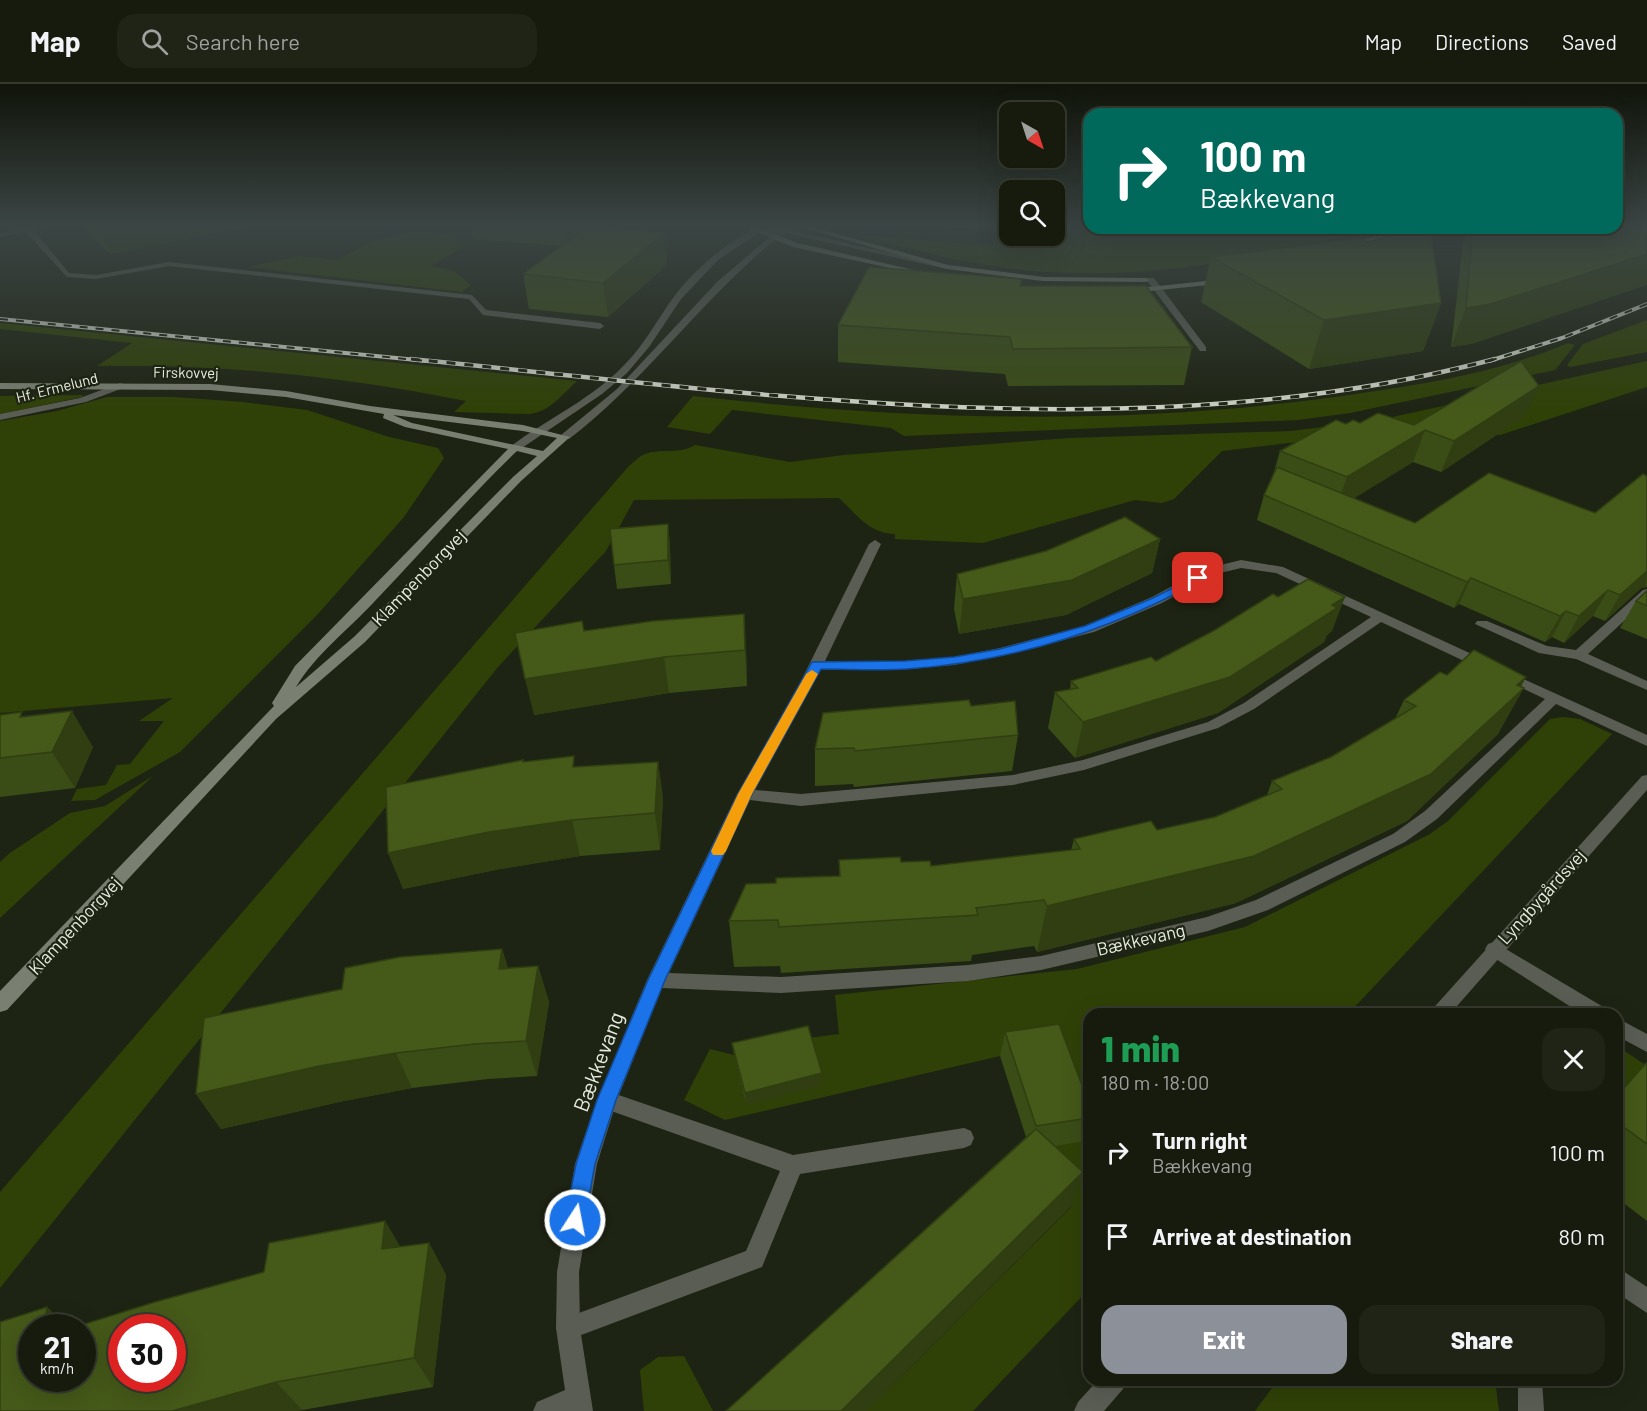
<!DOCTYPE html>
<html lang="en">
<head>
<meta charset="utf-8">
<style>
  body { margin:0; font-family:Barlow,sans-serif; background:#1f2417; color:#f1f3f6; height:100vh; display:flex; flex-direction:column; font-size:22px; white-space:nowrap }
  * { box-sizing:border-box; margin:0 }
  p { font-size:20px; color:#9ea19e }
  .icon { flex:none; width:33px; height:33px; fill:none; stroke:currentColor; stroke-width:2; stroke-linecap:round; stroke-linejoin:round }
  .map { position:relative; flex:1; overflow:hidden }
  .drawer { position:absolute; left:1083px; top:924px; width:540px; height:378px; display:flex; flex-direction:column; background:#161b0e; border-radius:18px; box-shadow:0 6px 24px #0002,0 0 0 2px #35392e }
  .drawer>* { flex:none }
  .hud { position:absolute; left:1083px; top:24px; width:540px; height:126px; border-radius:18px; box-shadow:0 6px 24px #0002,0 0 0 2px #35392e; background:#00695c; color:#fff; overflow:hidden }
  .needle { width:39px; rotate:141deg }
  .tools { position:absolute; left:999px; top:18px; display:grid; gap:12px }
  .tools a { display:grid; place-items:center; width:66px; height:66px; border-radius:12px; background:#161b0e; box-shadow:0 6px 24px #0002,0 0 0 2px #35392e; font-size:30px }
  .speed { position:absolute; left:18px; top:1230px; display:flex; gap:12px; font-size:30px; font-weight:700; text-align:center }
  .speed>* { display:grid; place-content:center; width:78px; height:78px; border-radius:50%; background:#161b0e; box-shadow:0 6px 24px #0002,0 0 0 2px #35392e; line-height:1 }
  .speed small { font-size:15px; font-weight:400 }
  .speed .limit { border:9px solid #d22; background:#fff; color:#111 }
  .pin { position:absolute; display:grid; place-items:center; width:51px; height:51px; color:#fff; margin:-26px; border-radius:12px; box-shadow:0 3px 9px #0006 }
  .me { position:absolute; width:66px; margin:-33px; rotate:11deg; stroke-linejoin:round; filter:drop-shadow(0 0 4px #0008) }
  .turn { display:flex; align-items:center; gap:21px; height:126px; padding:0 18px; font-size:27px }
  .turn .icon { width:78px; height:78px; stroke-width:2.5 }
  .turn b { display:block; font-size:42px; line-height:51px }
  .round { display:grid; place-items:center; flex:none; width:63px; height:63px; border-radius:18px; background:#1f2417 }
  .summary { display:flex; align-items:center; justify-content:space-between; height:102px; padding:0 18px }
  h1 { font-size:36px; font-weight:800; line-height:45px; color:#1e9e55 }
  .cta { display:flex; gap:12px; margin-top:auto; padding:12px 18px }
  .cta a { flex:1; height:69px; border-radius:18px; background:#8c9099; color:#fff; font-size:24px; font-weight:800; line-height:69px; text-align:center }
  .cta a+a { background:#1f2417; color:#f1f3f6 }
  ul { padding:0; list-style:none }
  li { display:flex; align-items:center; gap:18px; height:84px; padding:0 18px }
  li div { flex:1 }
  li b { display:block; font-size:22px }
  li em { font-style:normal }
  header { display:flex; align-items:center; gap:36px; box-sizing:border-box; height:84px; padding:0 30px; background:#161b0e; border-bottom:2px solid #35392e }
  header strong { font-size:28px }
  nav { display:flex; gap:33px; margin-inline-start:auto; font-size:21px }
  .search { width:420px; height:54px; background:#1f2417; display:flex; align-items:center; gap:15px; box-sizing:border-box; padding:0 21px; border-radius:18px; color:#9ea19e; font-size:22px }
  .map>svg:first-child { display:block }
  .green { fill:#304107 }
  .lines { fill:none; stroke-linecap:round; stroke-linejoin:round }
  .lane { fill:#595d54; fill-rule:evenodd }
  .street { fill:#595d54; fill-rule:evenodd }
  .secondary { fill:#797f71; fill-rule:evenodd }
  .rail-far1-casing { stroke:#ccd1c5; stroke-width:4 }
  .rail-casing { stroke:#ccd1c5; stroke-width:4.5 }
  .rail-far1 { stroke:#1e2413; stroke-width:2; stroke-dasharray:8; stroke-linecap:butt }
  .rail { stroke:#1e2413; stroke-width:3; stroke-dasharray:9; stroke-linecap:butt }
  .wall { fill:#3b4d16 }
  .shaded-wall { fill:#303e12 }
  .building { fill:#455919; stroke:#303e12; stroke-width:1.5; fill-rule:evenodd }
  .route { fill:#1a73e8; stroke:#114b97; stroke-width:1.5 }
  .slow { fill:#f59e0b }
  .labels { text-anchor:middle; stroke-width:4.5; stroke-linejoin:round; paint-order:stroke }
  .far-street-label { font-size:15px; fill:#e6ebdf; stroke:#1e2413 }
  .street-label { font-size:18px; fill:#e6ebdf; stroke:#1e2413 }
  .near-street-label { font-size:21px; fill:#e6ebdf; stroke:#1e2413 }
</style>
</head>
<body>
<header>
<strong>Map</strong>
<div class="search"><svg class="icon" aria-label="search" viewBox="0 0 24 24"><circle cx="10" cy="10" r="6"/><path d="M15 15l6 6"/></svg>Search here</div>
<nav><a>Map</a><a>Directions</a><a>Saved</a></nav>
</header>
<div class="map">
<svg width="1647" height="1327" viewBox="0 0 1647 1327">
  <rect width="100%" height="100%" fill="#1e2413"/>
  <g class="green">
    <path d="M1088 142 1089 144H1373C1255 176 1145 198 1022 186 965 180 911 165 857 151L984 161 1054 152 1055 149Z"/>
    <polygon points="414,147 454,150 463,163 431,182 454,187 471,201 462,208 247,183 299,172 338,176 372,157"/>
    <polygon points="1647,236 1647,268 1570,283 1567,281 1583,260"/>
    <path d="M0 239 577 297C562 311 551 326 531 330L454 328 466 317C344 292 221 280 97 282L132 259 0 245Z"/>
    <path d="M1568 259 1575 261 1555 286 1350 329 1298 336 904 352 891 344 732 326 710 350 667 343 693 312C914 337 1141 343 1362 309 1431 299 1503 287 1568 259Z"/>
    <path d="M1647 277V303L1500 351 1461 338 1222 367 1174 415 1162 419 1135 416 983 459 895 455V450C869 449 858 432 839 414L634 416 606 467 498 583 0 1204V1108L628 383C634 378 640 371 648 369 664 365 681 370 695 361L790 378 844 371 1070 354 1291 347 1379 336Z"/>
    <polygon points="83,311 82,313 0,330 0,312"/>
    <polygon points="107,313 174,313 243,318 307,326 389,353 438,364 444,374 404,433 317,531 180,668 95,716 71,717 77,705 106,701 117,681 130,680 164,637 139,637 173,614 0,629 0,337 57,327"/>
    <polygon points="1563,633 1580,635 1612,650 1348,930 1089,930 1089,1205 973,1327 867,1327 1072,1122 1027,1079 1053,965 1000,972 725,1036 684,1016 710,965 734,971 746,1021 808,954 839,950 835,911 1077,885 1245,843 1430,750 1448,737 1550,635"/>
    <polygon points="153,692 18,817 0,834 0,778 10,769 70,729 105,722"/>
    <polygon points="1617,962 1647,982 1617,1032"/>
    <polygon points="684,1272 713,1327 644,1327 640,1286 658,1273"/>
    <polygon points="1278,1296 1495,1296 1499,1327 1255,1327"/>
  </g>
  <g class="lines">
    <g class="lane">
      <polygon points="789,142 799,142 777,154 770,152"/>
      <polygon points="26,144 32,144 69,189 96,191 169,178 472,211 486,226 600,239 604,242 600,245 483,231 469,215 169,182 96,195 67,193 26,148"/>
      <polygon points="1148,194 1154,194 1206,263 1206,267 1200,267 1148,198"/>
      <polygon points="120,299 123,300 123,304 86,318 0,336 0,330 80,314"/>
      <polygon points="1494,858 1605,924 1608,930 1582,930 1488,870 1485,865 1488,860"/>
      <polygon points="1617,934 1647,950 1647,968 1617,952"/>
      <polygon points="607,1007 793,1071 964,1044 971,1047 974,1054 971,1061 964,1064 800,1090 762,1183 568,1256 560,1252 556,1244 560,1236 746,1167 780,1087 600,1023 597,1016 600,1009"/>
    </g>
    <g class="street">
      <polygon points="37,142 53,142 0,153 0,149"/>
      <path d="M756 144 790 146 951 183 947 185 790 150H775L777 154C702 215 646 296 569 355H561V351L617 305 717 198 773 150 760 148 718 176 681 215 649 263 627 289 602 310 519 366H511V362L525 352C560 329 599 309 628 277 644 260 655 240 668 221 690 189 721 162 756 144Z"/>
      <path d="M875 456 881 460 825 577H905L954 573 1000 564 1084 542 1152 513 1204 485 1241 476 1283 483 1489 578 1491 581 1484 585 1479 584 1381 538 1254 625 1218 644 1084 686 1013 701 801 722 750 716 669 889 781 893 968 881 1041 872 1207 833 1256 816 1393 750 1425 727 1545 615 1501 594 1499 591 1501 588 1506 587 1647 651V662L1556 620 1437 735 1405 758 1268 826 1208 847 1041 886 968 897 781 909 662 904 617 1016 597 1080 579 1188 580 1244 593 1327H533L537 1318 565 1306 556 1244 557 1188 575 1080 597 1016 647 896 737 710 793 613 869 460ZM1241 484 1276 489 1371 533 1244 619 1208 638 1083 676 1013 691 801 710 755 706 821 585H905L954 581 1001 572 1094 548 1162 519 1212 491Z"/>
      <polygon points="1647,505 1647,516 1588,570 1647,597 1647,606 1576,575 1539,569 1475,540 1477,537 1487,537 1547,562 1576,566 1643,506"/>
      <polygon points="1647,691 1647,706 1450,930 1428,930 1642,692"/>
      <polygon points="1617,1183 1647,1203 1647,1229 1617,1209"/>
      <polygon points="1098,1296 1126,1296 1123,1305 1104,1327 1074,1327 1078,1318"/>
      <polygon points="1518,1296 1542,1296 1544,1327 1518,1327"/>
    </g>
    <g class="secondary">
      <polygon points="742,142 752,142 798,159 931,190 927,192 793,163"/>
      <polygon points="797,142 809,142 948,181 1043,193 1146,194 1150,196 1146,198 1043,197 947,185"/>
      <polygon points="1402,144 1414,144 1349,164 1342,162"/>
      <polygon points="1451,144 1463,144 1412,158 1408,156"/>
      <polygon points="1225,195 1229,197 1228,199 1130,209 1126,207 1130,205"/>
      <path d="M0 299 210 300 286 307 370 322 523 341 570 353 521 397 365 558 276 635 7 926 0 928V907L274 622 272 619 295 582 508 365 405 343 383 334 384 330 286 313 210 306 0 305ZM393 331 523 347 557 354 543 367 412 339ZM517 367 537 372 513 393 355 552 296 603C316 570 348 546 374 518 422 468 467 415 517 367Z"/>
    </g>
    <g class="rail-far1-casing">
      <g id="rail-far1">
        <polyline points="0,235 427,277"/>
        <polyline points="1489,277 1562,254 1647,220"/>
      </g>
    </g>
    <g class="rail-casing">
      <path id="rail" d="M411 275C763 310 1149 368 1495 275"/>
    </g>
    <use href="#rail-far1" class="rail-far1"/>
    <use href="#rail" class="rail"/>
  </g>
  <g class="wall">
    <polygon points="82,142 249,142 110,170"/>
    <polygon points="470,142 595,142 664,149 667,181 608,233 529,225 523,190 561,162 473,155"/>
    <polygon points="937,142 1010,142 1010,147 1009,148"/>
    <polygon points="1468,144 1617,144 1475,259 1451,263 1463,160"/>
    <polygon points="1211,173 1441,219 1423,267 1309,285 1201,218"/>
    <polygon points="1021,202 1192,263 1184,301 1008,302 1005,290 838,278 838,241"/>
    <polygon points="1525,332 1441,388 1413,378 1354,414 1415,439 1595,429 1647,392 1647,503 1641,504 1605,537 1593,532 1564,559 1552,553 1545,558 1459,520 1454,524 1257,436 1264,411 1273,391 1280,367 1346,340 1360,339 1414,341"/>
    <polygon points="668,440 670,463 671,500 617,505 614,481"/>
    <polygon points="1160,455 1152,489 1066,531 959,550 954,525 957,490 1046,467"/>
    <polygon points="1647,507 1647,555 1620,544 1636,517"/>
    <polygon points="584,547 746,565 747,602 669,609 534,631"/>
    <polygon points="1332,547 1327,551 1324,558 1218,629 1075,674 1048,644 1055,608 1070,605 1071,597 1156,577"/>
    <polygon points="1447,591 1526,593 1498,650 1407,737 1236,819 1037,868 1034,862 972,871 971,877 781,889 780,882 734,883 729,837 776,799 839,792 839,776 901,778 931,782 1071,766 1074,755 1157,746 1215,733 1267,711 1272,697 1331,673 1395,635 1404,616"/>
    <polygon points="0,631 25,633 93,663 75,704 0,713"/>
    <polygon points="1018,651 1012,687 854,703 853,700 815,702 815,665"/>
    <polygon points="523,678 576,683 658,678 663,715 660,766 580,772 500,785 403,805"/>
    <polygon points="502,865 508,884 538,882 549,918 537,992 488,995 412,1004 339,1018 221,1045 196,1010 342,905"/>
    <polygon points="1005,948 1089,1020 1089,1049 1086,1057 1055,1062 1083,1088 1072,1121 867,1327 726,1327 1026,1053 1000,972"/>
    <polygon points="732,959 822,989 822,1001 746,1021 734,971"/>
    <polygon points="1646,979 1647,979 1647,1137 1617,1114 1617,1011"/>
    <polygon points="385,1137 400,1163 429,1159 446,1191 433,1303 297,1327 0,1327 32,1294"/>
  </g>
  <g class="shaded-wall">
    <polygon points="99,142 249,142 110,170"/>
    <polygon points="562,142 593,142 565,163"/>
    <polygon points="664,149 667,181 608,233 603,199"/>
    <polygon points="1647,170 1647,201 1475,259 1451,263 1466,224"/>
    <polygon points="1441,219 1423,267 1309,285 1324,236"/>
    <polygon points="1539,302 1525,332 1441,388 1454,357"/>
    <polygon points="1425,346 1413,378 1335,426 1347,393"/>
    <polygon points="668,440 670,463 671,500 668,476"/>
    <polygon points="1160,455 1152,489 1066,531 959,550 963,515"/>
    <polygon points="1647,487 1646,503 1641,504 1605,537 1620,511"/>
    <polygon points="1471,494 1459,520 1454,524 1467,498"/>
    <polygon points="1608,506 1593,532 1564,559 1579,532"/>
    <polygon points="1345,513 1332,547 1327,551 1324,558 1218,629 1075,674 1083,638 1332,521"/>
    <polygon points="1566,527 1552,553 1545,558 1560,532"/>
    <polygon points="744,530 746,565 747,602 745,566"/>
    <polygon points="664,573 669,609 534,631 525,595"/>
    <polygon points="1526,593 1516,611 1524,604 1498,650 1407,737 1236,819 1037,868 1047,822 1517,601"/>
    <polygon points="72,627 93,663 75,704 52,668"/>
    <polygon points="658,678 663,715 660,766 655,729"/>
    <polygon points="572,736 580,772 500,785 403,805 388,769 489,748"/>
    <polygon points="502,865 513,901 499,885"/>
    <polygon points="538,882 549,918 537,992 526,957"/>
    <polygon points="396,969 412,1004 339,1018 221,1045 196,1010 319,982"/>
    <polygon points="822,989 822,1001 746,1021 745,1009"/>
    <polygon points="1083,1088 1072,1121 867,1327 841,1327"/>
    <polygon points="385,1137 404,1169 382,1165"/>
    <polygon points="429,1159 446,1191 433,1303 414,1274"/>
    <polygon points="47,1223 71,1244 44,1244"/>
    <polygon points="276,1298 302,1326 297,1327 172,1327"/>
  </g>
  <g class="building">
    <polygon points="589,142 664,149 603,199 523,190"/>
    <polygon points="1617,142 1647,142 1647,170 1490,220 1466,224 1473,144 1617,144"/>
    <polygon points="1409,144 1430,144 1441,219 1324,236 1211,173 1360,154 1369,159"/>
    <polygon points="869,183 1022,195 1020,202 1146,202 1192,263 1013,265 1010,253 838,241"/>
    <polygon points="1521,277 1539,302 1454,357 1425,346 1347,393 1280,367 1336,336 1346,340 1353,336 1360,339 1378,329 1414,341"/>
    <polygon points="1277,383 1415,439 1489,389 1595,429 1643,390 1647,392 1647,487 1620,511 1608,506 1579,532 1566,527 1560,532 1471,494 1467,498 1264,411"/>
    <polygon points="1125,433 1160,455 1072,496 963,515 957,490 1046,467"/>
    <polygon points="668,440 668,476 614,481 610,445"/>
    <polygon points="1308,495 1345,513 1332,521 1337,524 1230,593 1083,638 1055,608 1078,604 1071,597 1151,573 1156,577 1215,546 1273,510 1278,513"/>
    <polygon points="1647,507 1647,522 1636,517"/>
    <polygon points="744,530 745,566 664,573 525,595 515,549 582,537 584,547 653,537"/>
    <polygon points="1474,566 1526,593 1517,601 1524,604 1431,690 1254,772 1047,822 1044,816 976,824 978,831 779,843 778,836 729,837 746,800 776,799 776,794 840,792 839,776 900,773 901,778 930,777 931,782 1080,765 1074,755 1151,737 1157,746 1215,733 1282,705 1272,697 1331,673 1416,622 1404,616 1440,588 1447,591"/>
    <polygon points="969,616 971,622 1015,617 1018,651 855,667 854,664 815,665 823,629"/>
    <polygon points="72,627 52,668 0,674 0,631 22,628 20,633"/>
    <polygon points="574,672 573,683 658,678 655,729 572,736 489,748 388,769 386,703 523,676 523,678"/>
    <polygon points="502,865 499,885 538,882 526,957 474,960 396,969 319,982 196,1010 204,934 342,905 345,884 400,873"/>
    <polygon points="1059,940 1089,1020 1089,1034 1036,1042 1005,948"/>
    <polygon points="808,942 822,989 745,1009 732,959"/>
    <polygon points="1646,979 1647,979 1647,1060 1617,1038 1617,1012"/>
    <polygon points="1036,1045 1083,1088 841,1327 726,1327"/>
    <path d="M385 1137 382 1165 429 1159 414 1274 276 1298 172 1327H0V1238L47 1223 44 1244H32V1294H82V1244H72L155 1218 264 1188 269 1159ZM122 1244H172V1294H122Z"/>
  </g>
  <linearGradient id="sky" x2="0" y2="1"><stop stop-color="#10140a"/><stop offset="0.43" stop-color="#3b4544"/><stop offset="1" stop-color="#3b4544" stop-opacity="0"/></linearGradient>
  <rect width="1647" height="328" fill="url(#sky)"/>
  <path class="route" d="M1198 491 1202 492V496C1111 546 1011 578 907 585 879 587 849 585 821 585L752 710 665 896 616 1016 595 1080 585 1136 582 1143 575 1146 568 1143 565 1136 576 1080 597 1016 648 896 738 710 812 578 905 577 954 573 1000 565 1085 542 1153 514Z"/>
  <polygon class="slow" points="812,586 818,590 752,710 726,767 723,771 713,771 711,767 738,710 806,590"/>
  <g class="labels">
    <g class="far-street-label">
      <text transform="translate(186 289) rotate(1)" y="5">Firskovvej</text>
      <text transform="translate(57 304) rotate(-14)" y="5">Hf. Ermelund</text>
    </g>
    <g class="street-label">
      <text transform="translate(419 494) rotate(-46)" y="6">Klampenborgvej</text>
      <text transform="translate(1542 813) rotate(-48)" y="6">Lyngbygårdsvej</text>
      <text transform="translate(75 842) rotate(-47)" y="6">Klampenborgvej</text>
      <text transform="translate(1141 856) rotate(-13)" y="6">Bækkevang</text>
    </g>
    <g class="near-street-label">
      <text transform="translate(599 978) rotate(-69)" y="7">Bækkevang</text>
    </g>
  </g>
</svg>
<div class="tools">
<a><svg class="needle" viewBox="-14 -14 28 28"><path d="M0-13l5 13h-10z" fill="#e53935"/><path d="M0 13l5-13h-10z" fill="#9ea19e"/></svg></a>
<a><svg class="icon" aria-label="search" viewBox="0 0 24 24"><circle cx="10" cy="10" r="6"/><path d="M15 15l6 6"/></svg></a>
</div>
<div class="speed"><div>21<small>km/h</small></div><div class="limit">30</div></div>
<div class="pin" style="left:1198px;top:494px;background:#d93025"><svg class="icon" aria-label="arrive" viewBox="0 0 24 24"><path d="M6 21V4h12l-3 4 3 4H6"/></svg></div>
<svg class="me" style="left:575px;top:1136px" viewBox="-20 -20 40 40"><circle r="17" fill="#1a73e8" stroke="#fff" stroke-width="3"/><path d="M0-11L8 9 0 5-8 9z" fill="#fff"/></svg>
<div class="hud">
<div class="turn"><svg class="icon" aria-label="right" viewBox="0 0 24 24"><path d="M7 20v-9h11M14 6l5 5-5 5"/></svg><div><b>100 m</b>Bækkevang</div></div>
</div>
<section class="drawer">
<div class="summary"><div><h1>1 min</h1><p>180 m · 18:00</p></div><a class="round"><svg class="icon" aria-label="close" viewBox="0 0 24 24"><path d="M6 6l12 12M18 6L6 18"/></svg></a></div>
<ul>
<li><svg class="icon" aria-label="right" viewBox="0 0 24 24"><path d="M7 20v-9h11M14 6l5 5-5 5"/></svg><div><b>Turn right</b><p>Bækkevang</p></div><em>100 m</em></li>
<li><svg class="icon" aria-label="arrive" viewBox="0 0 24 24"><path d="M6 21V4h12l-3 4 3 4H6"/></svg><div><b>Arrive at destination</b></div><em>80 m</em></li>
</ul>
<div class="cta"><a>Exit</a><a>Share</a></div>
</section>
</div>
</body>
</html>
